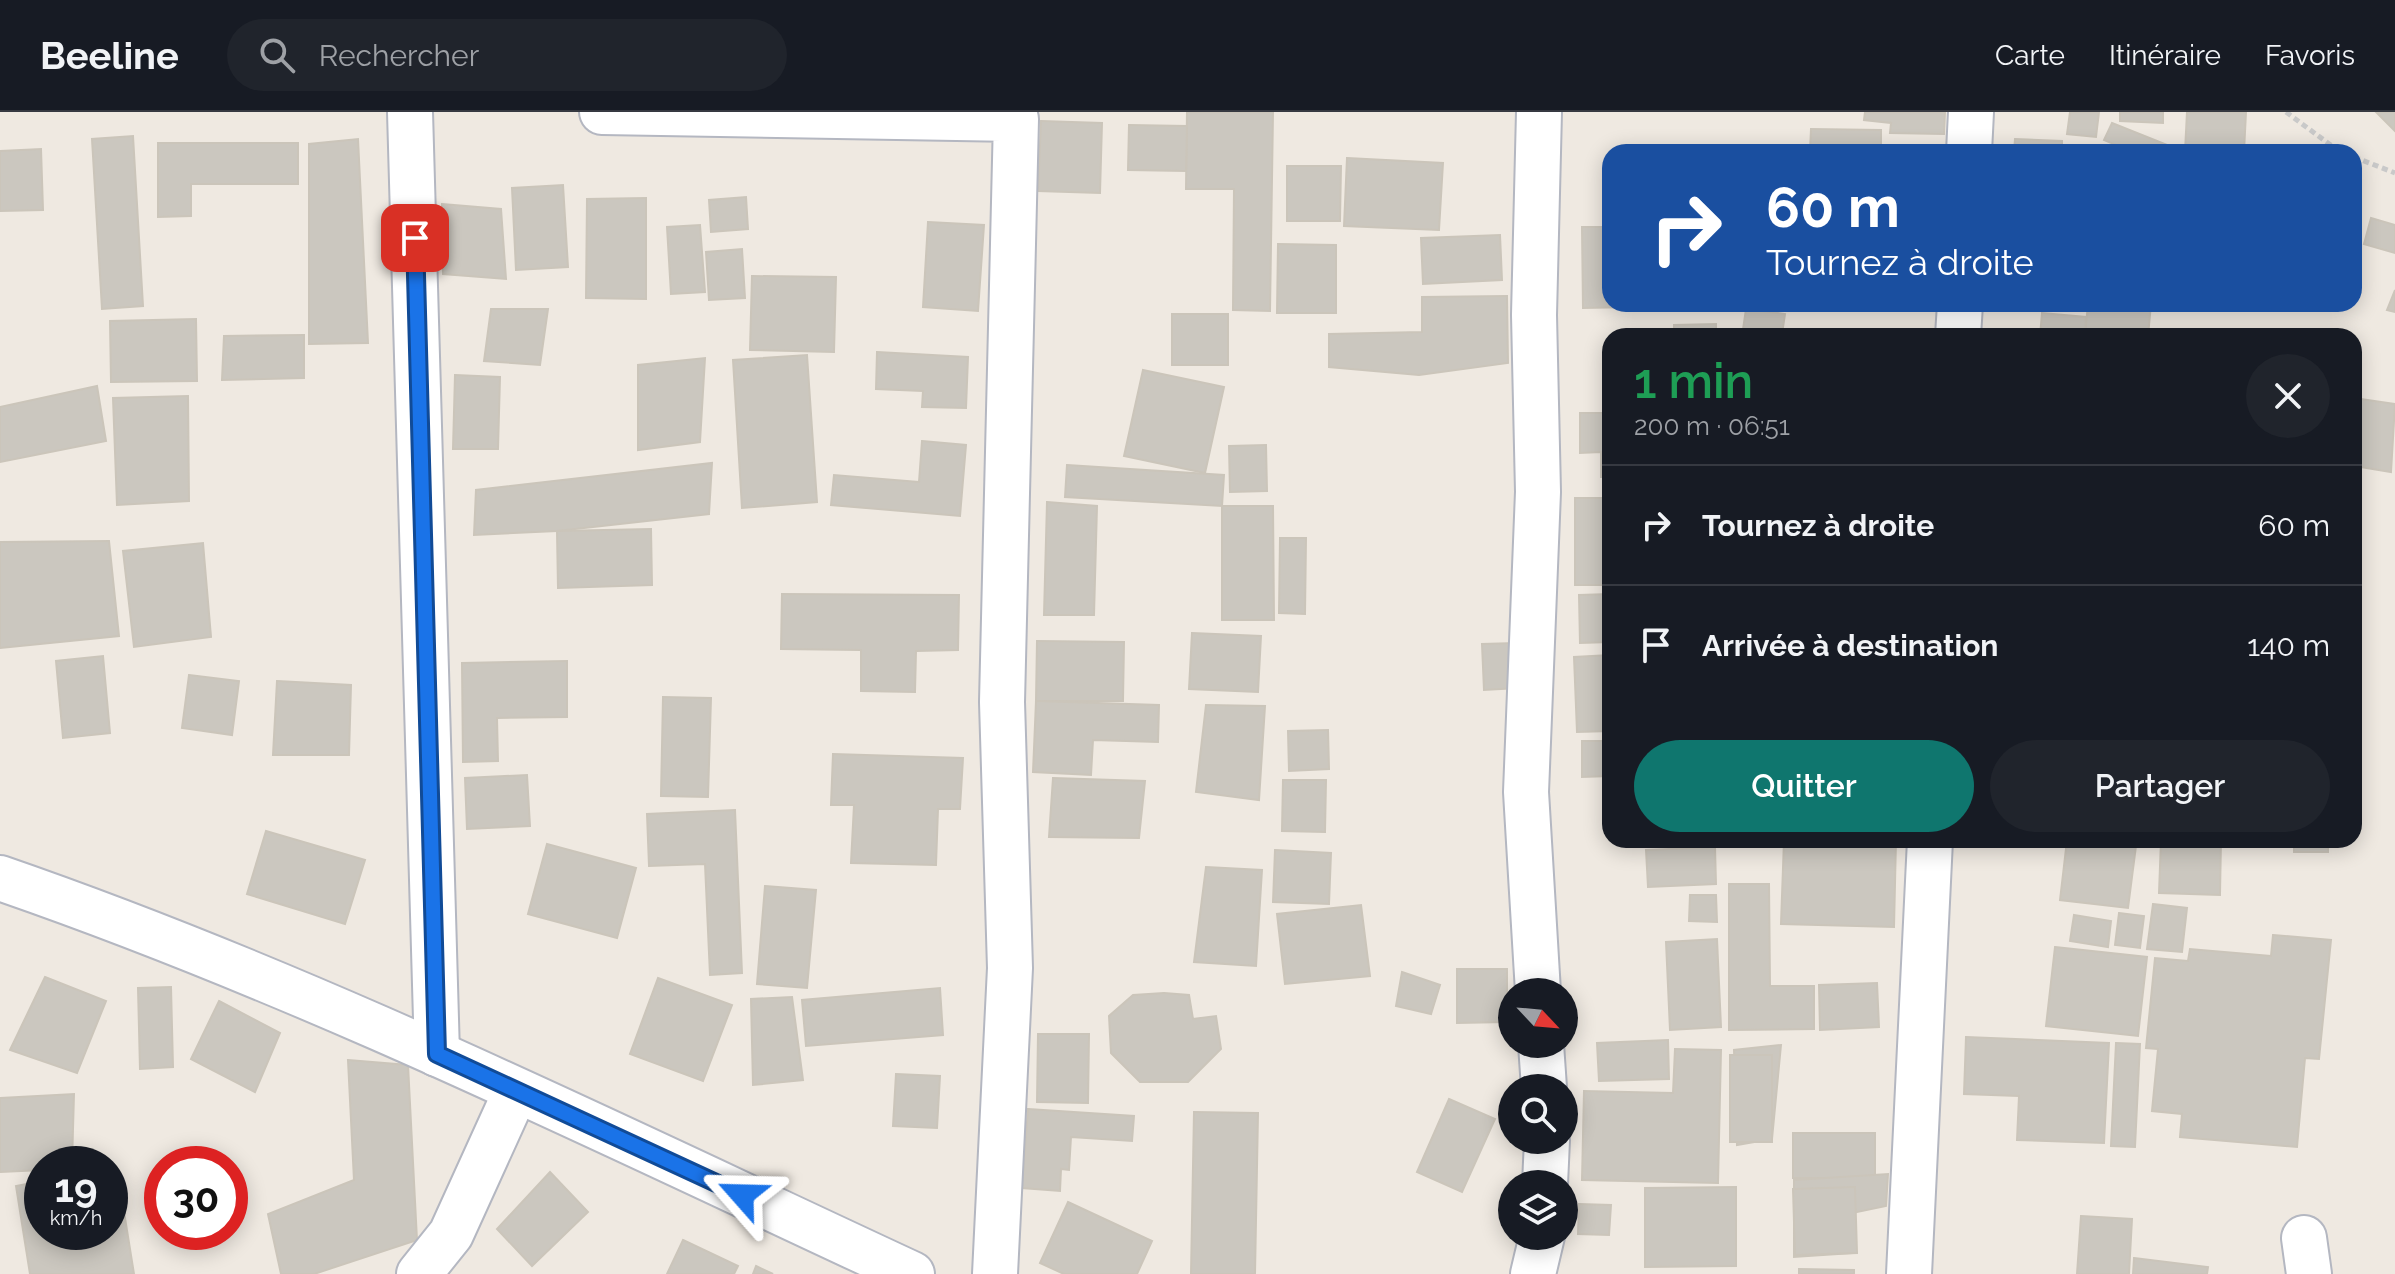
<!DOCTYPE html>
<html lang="fr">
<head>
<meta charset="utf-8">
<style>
  body { margin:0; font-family:Raleway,sans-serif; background:#20242c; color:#f1f3f6; height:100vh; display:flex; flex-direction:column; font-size:30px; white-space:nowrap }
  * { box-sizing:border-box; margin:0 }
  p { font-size:26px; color:#9ea1a6 }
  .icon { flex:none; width:44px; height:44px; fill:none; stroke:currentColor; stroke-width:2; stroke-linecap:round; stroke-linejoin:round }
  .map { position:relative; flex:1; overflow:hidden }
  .panel { position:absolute; left:1602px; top:216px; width:760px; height:520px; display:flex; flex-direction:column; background:#171b24; border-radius:24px; box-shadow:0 4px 20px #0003 }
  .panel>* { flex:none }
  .hud { position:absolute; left:1602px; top:32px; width:760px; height:168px; border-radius:24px; box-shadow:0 4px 20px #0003; background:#1a4fa0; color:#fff; overflow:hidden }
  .needle { width:52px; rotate:116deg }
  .controls { position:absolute; left:1498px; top:866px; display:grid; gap:16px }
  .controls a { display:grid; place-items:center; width:80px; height:80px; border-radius:50%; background:#171b24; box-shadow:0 4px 20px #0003; font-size:40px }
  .speed { position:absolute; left:24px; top:1034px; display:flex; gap:16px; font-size:40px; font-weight:700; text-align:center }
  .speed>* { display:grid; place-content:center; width:104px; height:104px; border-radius:50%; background:#171b24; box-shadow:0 4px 20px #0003; line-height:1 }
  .speed small { font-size:20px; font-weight:400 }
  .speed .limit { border:12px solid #d22; background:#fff; color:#111 }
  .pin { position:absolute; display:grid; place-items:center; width:68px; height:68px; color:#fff; margin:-34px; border-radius:16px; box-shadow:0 4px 12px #0006 }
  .me { position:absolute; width:88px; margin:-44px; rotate:295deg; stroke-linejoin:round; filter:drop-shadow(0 0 6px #0008) }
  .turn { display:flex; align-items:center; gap:28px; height:168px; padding:0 32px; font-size:36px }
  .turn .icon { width:104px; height:104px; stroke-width:2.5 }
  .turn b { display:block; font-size:56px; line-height:68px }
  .round { display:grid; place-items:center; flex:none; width:84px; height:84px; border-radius:42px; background:#20242c }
  .overview { display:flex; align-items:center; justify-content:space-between; height:136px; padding:0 32px }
  h1 { font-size:48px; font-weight:600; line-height:60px; color:#1e9e55 }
  .cta { display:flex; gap:16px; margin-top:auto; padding:16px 32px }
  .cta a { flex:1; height:92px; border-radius:48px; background:#0f766e; color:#fff; font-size:32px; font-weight:600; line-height:92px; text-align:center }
  .cta a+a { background:#20242c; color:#f1f3f6 }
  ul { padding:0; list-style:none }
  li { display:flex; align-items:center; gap:24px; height:120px; padding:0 32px; border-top:2px solid #363941 }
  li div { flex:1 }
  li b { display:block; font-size:30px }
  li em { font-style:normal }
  header { display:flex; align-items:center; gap:48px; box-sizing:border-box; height:112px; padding:0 40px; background:#171b24; border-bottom:2px solid #363941 }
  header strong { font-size:38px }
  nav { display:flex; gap:44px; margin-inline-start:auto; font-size:28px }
  .search { width:560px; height:72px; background:#20242c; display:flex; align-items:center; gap:20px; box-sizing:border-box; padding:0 28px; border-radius:44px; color:#9ea1a6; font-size:30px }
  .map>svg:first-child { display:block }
  .building { fill:#cbc7bf; stroke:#cbc5ba; stroke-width:2 }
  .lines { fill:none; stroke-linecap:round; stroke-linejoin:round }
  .minor-casing { stroke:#b4b7c1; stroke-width:48 }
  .path { stroke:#c9c9c9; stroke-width:5; stroke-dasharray:6 4; stroke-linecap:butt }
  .minor { stroke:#fff; stroke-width:44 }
  .route-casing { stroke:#114b97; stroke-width:20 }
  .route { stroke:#1a73e8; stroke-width:14 }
</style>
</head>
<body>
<header>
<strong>Beeline</strong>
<div class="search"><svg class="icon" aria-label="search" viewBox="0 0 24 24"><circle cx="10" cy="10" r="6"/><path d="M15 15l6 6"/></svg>Rechercher</div>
<nav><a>Carte</a><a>Itinéraire</a><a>Favoris</a></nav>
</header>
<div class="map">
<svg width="2395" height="1162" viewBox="0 0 2395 1162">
  <rect width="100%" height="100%" fill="#efe9e1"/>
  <g class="building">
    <polygon points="1187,0 1273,0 1270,199 1233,198 1234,77 1186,77"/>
    <polygon points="1865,0 1945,0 1944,22 1890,21 1891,11 1864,8"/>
    <polygon points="2070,0 2099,0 2096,25 2067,22"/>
    <polygon points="2120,0 2163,0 2163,11 2120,9"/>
    <polygon points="2187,0 2246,0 2244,40 2185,40"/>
    <polygon points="2376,0 2395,0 2395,19"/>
    <polygon points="1041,9 1102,11 1100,81 1038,79"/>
    <polygon points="2112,11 2175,36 2174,40 2133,40 2104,28"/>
    <polygon points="1129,13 1187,14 1186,59 1128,58"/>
    <polygon points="1811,17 1881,18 1881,40 1810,40"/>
    <polygon points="133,24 143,194 102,197 92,27"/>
    <polygon points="358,27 368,231 309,232 309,32"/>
    <polygon points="2015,27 2062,29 2062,40 2014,40"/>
    <polygon points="158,31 298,31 298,72 191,72 191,104 158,105"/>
    <polygon points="41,37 43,98 0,99 0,39"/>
    <polygon points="1347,46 1443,51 1439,118 1344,114"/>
    <polygon points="1287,54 1341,54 1340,109 1287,109"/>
    <polygon points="563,73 568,155 516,158 512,76"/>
    <polygon points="746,85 748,117 711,120 709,88"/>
    <polygon points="646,86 646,187 586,186 587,87"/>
    <polygon points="442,92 501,97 506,167 443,162"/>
    <polygon points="2371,106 2395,113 2395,141 2364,132"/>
    <polygon points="928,110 984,113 978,199 923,195"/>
    <polygon points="700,113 705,180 671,182 667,115"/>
    <polygon points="1582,115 1610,115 1610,192 1632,192 1632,195 1583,196"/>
    <polygon points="1500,123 1502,168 1423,172 1421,126"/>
    <polygon points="1278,132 1336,133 1336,201 1277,201"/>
    <polygon points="742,137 745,186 709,188 706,140"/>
    <polygon points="752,164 836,165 834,240 750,238"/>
    <polygon points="2395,178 2395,200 2387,198"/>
    <polygon points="1507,184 1508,251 1419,263 1329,255 1329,222 1422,220 1422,185"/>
    <polygon points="1761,192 1913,192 1913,195"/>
    <polygon points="2088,192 2151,192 2148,224 2085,224"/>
    <polygon points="491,197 548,197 540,253 484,249"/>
    <polygon points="1746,197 1785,202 1782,222 1793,224 1742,224"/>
    <polygon points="2042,201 2086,205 2085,224 2040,224"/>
    <rect x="1172" y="202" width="56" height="51"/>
    <polygon points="196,207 197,269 111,270 110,209"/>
    <polygon points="1716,212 1716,224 1674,224 1674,213"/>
    <polygon points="304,223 304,266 222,268 224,224"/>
    <polygon points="877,240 968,245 966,296 922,295 923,279 876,277"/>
    <polygon points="807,243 817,390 742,396 733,248"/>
    <polygon points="705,246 700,330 638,338 638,253"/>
    <polygon points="1143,258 1224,275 1205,361 1124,344"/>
    <polygon points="455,263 500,265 498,337 453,337"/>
    <polygon points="97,274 106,329 0,350 0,295"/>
    <polygon points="188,284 189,389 117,393 113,286"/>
    <polygon points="2354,286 2395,292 2391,360 2354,354"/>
    <polygon points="1580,301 1610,301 1610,365 1601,365 1601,340 1580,341"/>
    <polygon points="922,329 966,333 960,404 831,393 834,363 919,370"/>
    <polygon points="1266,333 1267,379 1230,380 1229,334"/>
    <polygon points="712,351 709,402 557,419 474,423 476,378"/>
    <polygon points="1067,353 1224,363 1222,394 1065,385"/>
    <rect x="1575" y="386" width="35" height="87"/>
    <polygon points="1047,390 1097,394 1094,503 1044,503"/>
    <polygon points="1222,394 1273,394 1274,508 1222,508"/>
    <polygon points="651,417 652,473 558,476 557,419"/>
    <polygon points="1280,426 1306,426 1305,502 1279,501"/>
    <polygon points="109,429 119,524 0,536 0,430"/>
    <polygon points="203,431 211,525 134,535 123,439"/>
    <polygon points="782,482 959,483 958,538 916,539 915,580 861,579 861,538 781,537"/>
    <polygon points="1610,482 1610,530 1580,531 1579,483"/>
    <polygon points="1192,521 1261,524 1258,580 1189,577"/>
    <polygon points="1037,529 1124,530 1123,589 1036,589"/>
    <polygon points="1516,531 1518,576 1484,578 1482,532"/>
    <polygon points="1610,543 1610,619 1577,620 1574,545"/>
    <polygon points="103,544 110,621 63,626 56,549"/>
    <polygon points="567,549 567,605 497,606 498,649 463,650 462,551"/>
    <polygon points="189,563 239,569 232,623 182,616"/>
    <polygon points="277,569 351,573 349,643 273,643"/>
    <polygon points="663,585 711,586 708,685 661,684"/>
    <polygon points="1036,589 1159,593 1158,630 1093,628 1091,663 1033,660"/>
    <polygon points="1206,593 1265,594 1259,688 1196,680"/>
    <polygon points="1328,618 1329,657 1289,659 1288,619"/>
    <polygon points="1582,629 1610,629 1610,664 1582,665"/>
    <polygon points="833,642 963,646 960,697 938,697 936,753 851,751 854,693 831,693"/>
    <polygon points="527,663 530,714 467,717 465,666"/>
    <polygon points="1053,666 1145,669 1139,726 1049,725"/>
    <polygon points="1283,668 1326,668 1325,720 1282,719"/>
    <polygon points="735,698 742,861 710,863 705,752 649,754 647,702"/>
    <polygon points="266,719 365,748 345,812 247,782"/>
    <polygon points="1784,728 1896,728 1894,815 1781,812"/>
    <polygon points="2067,728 2136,734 2128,796 2060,788"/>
    <polygon points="2161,728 2221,728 2220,783 2159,781"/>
    <rect x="2294" y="728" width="34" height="12"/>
    <polygon points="547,732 636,756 617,826 528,802"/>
    <polygon points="1715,735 1716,772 1648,775 1646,738"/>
    <polygon points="1275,738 1331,741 1329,792 1273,790"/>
    <polygon points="1206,755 1262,758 1256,854 1194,850"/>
    <polygon points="1729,772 1769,772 1770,874 1814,874 1814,917 1729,918"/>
    <polygon points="765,774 816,778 807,876 757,872"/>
    <polygon points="1690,783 1716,783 1717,810 1689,809"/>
    <polygon points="2153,792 2187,796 2182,840 2147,837"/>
    <polygon points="1361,793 1370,864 1285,872 1277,802"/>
    <polygon points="2119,801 2144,804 2140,836 2115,833"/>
    <polygon points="2074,803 2111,809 2108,835 2070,829"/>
    <polygon points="2273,823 2331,828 2319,947 2305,946 2297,1035 2180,1025 2182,1002 2152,999 2158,937 2146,936 2155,846 2188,849 2190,837 2271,844"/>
    <polygon points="1717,827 1721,915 1670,918 1666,830"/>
    <polygon points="2055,835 2147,845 2138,924 2046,914"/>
    <polygon points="1457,857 1507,857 1507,910 1457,911"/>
    <polygon points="1402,860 1440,873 1431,902 1396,894"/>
    <polygon points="45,865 106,889 77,961 10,938"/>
    <polygon points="658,866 732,893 703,969 630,942"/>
    <polygon points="1877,871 1879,915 1820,918 1819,873"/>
    <polygon points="171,875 173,955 140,957 138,876"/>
    <polygon points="940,876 943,923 806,934 802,888"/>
    <polygon points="1164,881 1189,883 1193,907 1216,904 1221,937 1188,970 1140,970 1111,941 1109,904 1133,883"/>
    <polygon points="792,885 803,968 753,973 751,887"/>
    <polygon points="219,889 280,921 255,980 191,947"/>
    <polygon points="1038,922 1089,922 1088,991 1037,990"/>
    <polygon points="1966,925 2109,931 2104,1031 2017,1028 2019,984 1964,982"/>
    <polygon points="1668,928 1669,967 1599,969 1597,931"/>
    <polygon points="2116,931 2140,932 2135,1035 2111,1034"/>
    <polygon points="1781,933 1772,1027 1737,1033 1734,938"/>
    <polygon points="1675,937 1721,938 1718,1071 1582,1068 1584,979 1673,981"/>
    <rect x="1730" y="943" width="42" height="87"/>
    <polygon points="348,948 408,953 417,1128 314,1162 281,1162 268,1102 354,1068"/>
    <polygon points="896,962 940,964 937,1016 893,1014"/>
    <polygon points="74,982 72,1052 42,1052 42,1058 0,1060 0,986"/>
    <polygon points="1449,987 1495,1007 1462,1080 1417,1060"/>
    <polygon points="1028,997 1134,1004 1132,1029 1071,1025 1069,1058 1061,1057 1060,1079 1022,1076"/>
    <polygon points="1194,1000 1258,1001 1255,1162 1191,1162"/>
    <rect x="1793" y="1021" width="82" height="45"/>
    <polygon points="117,1056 134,1162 30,1162 16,1074 42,1069 42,1120 110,1120 110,1058"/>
    <polygon points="550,1060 588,1100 532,1154 497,1117"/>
    <polygon points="1888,1062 1886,1094 1852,1101 1852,1141 1794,1145 1794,1068"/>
    <polygon points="1736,1075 1736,1154 1645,1155 1645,1076"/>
    <polygon points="1855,1075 1857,1141 1795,1143 1793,1077"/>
    <polygon points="1068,1090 1152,1129 1137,1162 1064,1162 1040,1151"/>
    <polygon points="1579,1092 1611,1093 1609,1123 1578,1122"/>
    <polygon points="2081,1104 2132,1107 2129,1162 2077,1162"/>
    <polygon points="683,1128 738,1154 734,1162 667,1162"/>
    <polygon points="2134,1146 2208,1155 2207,1162 2133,1162"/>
    <polygon points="756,1154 773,1162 753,1162"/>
    <polygon points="1799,1157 1854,1158 1854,1162 1799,1162"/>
  </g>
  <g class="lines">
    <g class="minor-casing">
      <g id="minor">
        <polyline points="410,0 437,942"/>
        <polyline points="602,0 1016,7 1002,590 1010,856 995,1162"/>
        <polyline points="1969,40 1971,0"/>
        <polyline points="1958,224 1960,192"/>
        <path d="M0 766C313 874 612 1023 912 1162"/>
        <polyline points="1538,880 1526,680 1538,380 1534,203 1539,0"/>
        <polyline points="1541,932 1544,976"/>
        <polyline points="1545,1072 1547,1028"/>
        <polyline points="2304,1126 2309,1162"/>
        <polyline points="419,1162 451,1122 516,979"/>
        <polyline points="1533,1162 1542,1124"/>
        <polyline points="1909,1162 1930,728"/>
      </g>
    </g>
    <g class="path">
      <polyline points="2286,0 2340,40"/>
      <polyline points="2354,45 2395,61"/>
    </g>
    <use href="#minor" class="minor"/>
  </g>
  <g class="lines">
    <g class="route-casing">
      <polyline id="route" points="415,126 437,942 742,1083"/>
    </g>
    <use href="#route" class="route"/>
  </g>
</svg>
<div class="controls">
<a><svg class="needle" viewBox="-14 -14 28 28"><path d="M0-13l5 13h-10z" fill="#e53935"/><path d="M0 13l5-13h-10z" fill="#9ea1a6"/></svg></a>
<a><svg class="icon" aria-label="search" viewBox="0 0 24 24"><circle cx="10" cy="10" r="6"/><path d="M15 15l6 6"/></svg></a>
<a><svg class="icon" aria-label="layers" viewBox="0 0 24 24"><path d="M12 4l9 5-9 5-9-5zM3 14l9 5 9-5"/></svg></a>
</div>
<div class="speed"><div>19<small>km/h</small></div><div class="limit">30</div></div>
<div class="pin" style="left:415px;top:126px;background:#d93025"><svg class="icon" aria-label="arrive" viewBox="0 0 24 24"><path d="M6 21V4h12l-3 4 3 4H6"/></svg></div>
<svg class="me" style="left:742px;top:1083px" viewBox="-20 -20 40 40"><path d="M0-17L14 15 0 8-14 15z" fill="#1a73e8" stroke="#fff" stroke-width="4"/></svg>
<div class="hud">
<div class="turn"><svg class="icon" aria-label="right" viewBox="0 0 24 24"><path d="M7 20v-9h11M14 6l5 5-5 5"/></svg><div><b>60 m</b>Tournez à droite</div></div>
</div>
<section class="panel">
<div class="overview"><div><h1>1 min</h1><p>200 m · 06:51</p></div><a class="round"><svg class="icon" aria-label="close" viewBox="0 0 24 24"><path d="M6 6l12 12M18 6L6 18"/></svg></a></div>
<ul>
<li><svg class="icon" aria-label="right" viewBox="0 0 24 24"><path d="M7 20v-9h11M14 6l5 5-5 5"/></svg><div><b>Tournez à droite</b></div><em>60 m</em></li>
<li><svg class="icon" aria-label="arrive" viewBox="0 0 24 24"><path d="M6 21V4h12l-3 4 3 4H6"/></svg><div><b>Arrivée à destination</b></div><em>140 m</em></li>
</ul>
<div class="cta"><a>Quitter</a><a>Partager</a></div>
</section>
</div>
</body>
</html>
